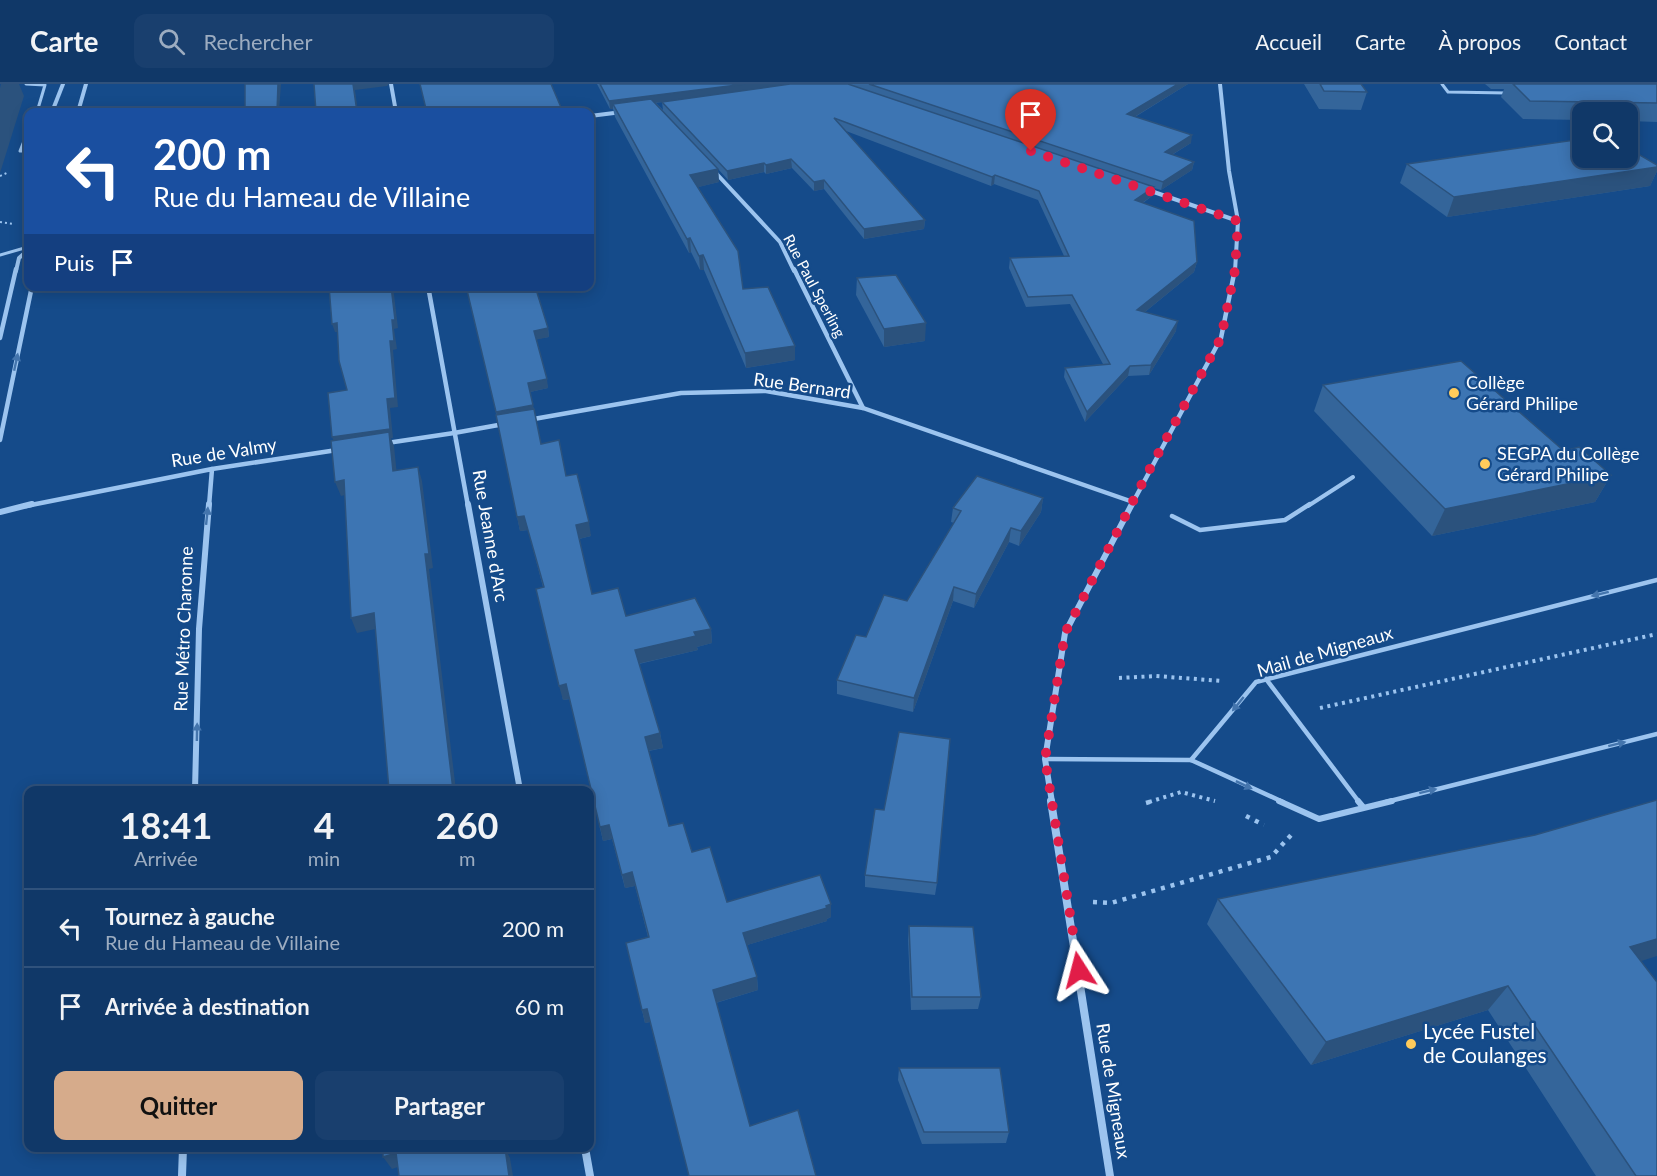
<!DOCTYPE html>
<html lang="fr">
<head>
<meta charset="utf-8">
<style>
  body { margin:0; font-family:Lato,sans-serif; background:#193f6e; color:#f1f3f6; height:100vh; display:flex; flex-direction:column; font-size:22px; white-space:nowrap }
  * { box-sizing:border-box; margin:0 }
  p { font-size:20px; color:#9cacc0 }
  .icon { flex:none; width:33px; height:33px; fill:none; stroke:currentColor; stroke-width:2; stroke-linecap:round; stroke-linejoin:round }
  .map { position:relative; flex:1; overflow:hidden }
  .side { position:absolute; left:24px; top:702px; width:570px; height:366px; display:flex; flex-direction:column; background:#103868; border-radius:12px; box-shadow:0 3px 15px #0003,0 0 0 2px #30527c }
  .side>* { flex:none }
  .banner { position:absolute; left:24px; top:24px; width:570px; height:183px; border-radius:12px; box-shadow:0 3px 15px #0003,0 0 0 2px #30527c; background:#1a4fa0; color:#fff; overflow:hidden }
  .tools { position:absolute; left:1572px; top:18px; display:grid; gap:12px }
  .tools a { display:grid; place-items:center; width:66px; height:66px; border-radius:12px; background:#103868; box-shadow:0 3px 15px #0003,0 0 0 2px #30527c; font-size:30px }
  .pin { position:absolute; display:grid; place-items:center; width:51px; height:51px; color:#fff; margin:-62px -26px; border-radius:50% 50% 50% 0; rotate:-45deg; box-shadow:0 0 6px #0007 }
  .pin .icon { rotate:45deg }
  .me { position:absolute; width:66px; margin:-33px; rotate:351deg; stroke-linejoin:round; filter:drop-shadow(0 0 4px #0008) }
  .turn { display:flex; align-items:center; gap:21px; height:126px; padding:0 30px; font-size:27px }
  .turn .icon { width:78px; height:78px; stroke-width:2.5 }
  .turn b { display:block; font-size:42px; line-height:51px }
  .then { display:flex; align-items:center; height:57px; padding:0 30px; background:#0003; gap:12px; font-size:22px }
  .eta { display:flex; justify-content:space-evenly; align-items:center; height:102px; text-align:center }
  .eta b { font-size:36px; font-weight:700; line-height:42px }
  .primary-button { display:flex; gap:12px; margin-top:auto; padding:12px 30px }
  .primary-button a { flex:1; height:69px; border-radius:12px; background:#d6ab8b; color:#111; font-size:24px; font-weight:700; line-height:69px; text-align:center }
  .primary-button a+a { background:#193f6e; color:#f1f3f6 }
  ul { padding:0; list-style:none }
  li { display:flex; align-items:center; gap:18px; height:78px; padding:0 30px; border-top:2px solid #30527c }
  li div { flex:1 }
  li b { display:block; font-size:22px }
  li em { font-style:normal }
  header { display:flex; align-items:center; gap:36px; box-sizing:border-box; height:84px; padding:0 30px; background:#103868; border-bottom:2px solid #30527c }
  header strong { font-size:28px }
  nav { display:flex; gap:33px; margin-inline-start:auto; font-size:21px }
  .search { width:420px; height:54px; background:#193f6e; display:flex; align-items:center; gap:15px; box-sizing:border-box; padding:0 21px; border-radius:12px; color:#9cacc0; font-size:22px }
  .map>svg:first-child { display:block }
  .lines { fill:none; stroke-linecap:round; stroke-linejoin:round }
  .path-far2 { stroke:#9cc4ef; stroke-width:2; stroke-dasharray:2 3; stroke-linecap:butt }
  .path-far1 { stroke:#9cc4ef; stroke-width:4; stroke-dasharray:3 4.5; stroke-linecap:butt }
  .path { stroke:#9cc4ef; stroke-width:4.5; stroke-dasharray:4 6; stroke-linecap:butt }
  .service-far3 { stroke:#9cc4ef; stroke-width:3 }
  .service-far2 { stroke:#9cc4ef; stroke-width:4 }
  .service-far1 { stroke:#9cc4ef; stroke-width:4.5 }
  .service { stroke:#9cc4ef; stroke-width:6 }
  .pedestrian { stroke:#9cc4ef; stroke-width:4.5 }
  .minor-far3 { stroke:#9cc4ef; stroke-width:4 }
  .minor-far2 { stroke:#9cc4ef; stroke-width:4.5 }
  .minor-far1 { stroke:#9cc4ef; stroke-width:6 }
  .minor { stroke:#9cc4ef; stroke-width:8 }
  .wall { fill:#34659a; fill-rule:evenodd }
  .shaded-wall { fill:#2b527d }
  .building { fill:#3d75b3; stroke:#2b527d; stroke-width:1.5 }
  .oneway { fill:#4475ad }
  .route { stroke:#e11d48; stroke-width:10; stroke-dasharray:0 18 }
  .poi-dot { fill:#ffcb5b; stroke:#154b8a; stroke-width:2 }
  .labels { text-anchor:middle; stroke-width:5; stroke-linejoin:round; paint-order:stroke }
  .far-street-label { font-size:15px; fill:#fff; stroke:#154b8a }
  .poi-label { font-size:18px; fill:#fff; stroke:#154b8a; text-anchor:start }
  .street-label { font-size:18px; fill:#fff; stroke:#154b8a }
  .near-poi-label { font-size:21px; fill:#fff; stroke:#154b8a; text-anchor:start }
</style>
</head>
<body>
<header>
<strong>Carte</strong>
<div class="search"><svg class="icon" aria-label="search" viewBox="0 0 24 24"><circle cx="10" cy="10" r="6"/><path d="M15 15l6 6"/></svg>Rechercher</div>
<nav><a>Accueil</a><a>Carte</a><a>À propos</a><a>Contact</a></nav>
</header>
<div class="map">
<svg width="1657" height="1092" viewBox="0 0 1657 1092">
  <rect width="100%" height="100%" fill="#154b8a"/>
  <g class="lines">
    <g class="path-far2">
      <polyline points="0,92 9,88"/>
      <polyline points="0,138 14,140"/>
    </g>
    <g class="path-far1">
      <polyline points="1119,594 1156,592 1222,597"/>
      <polyline points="1320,624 1657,550"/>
      <polyline points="1149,718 1181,708 1215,717"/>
    </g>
    <g class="path">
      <polyline points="1146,719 1153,717"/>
      <polyline points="1246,732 1264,741"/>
      <polyline points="1093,818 1111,819 1271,773 1292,750"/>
    </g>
    <g class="service-far3">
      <polyline points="26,0 45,1 37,28"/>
      <polyline points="1442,0 1448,8 1507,9"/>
      <polyline points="28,47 20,67 28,67"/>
      <polyline points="0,171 28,163"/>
    </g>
    <polyline class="service-far2" points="1308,422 1353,393"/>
    <g class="service-far1">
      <polyline points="1172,432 1200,446 1285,436 1310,420"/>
      <polyline points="1266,595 1359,718"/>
      <polyline points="1045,675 1191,676 1283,718"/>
      <polyline points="1191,676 1256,598 1657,496"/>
      <polyline points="1386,718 1657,650"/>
    </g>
    <g class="service">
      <polyline points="1279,717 1319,735 1392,717"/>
      <polyline points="1358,717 1363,723"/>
    </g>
    <g class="pedestrian">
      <polyline points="387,359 454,349"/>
      <polyline points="212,385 337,366"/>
    </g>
    <g class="minor-far3">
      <polyline points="391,0 396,28"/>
      <polyline points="1220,0 1229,87 1238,137 1235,187"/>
      <polyline points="52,28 63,0"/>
      <polyline points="78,28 86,0"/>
      <polyline points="590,32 622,28"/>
      <polyline points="714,87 780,158 794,187"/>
      <polyline points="1148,106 1238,137"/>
      <polyline points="16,187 19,174 28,166"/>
    </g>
    <g class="minor-far2">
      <polyline points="794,185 863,324"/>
      <polyline points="428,202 468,422"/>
      <polyline points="0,254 16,185"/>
      <polyline points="528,336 681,309 766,307 863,324 1133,418"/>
      <polyline points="454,349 504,340"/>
      <polyline points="0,356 32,202"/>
      <polyline points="26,422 212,385 209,422"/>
      <polyline points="1131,422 1221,254 1235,185"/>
    </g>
    <g class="minor-far1">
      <polyline points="468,420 520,706"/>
      <polyline points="0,428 32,420"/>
      <polyline points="195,706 199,545 209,420"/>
      <polyline points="1052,718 1045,675 1065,549 1132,420"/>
    </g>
    <g class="minor">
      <polyline points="1051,717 1110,1092"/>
      <polyline points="585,1064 590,1092"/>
      <polyline points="182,1092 183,1064"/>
    </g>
  </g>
  <g class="wall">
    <path d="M597 0H1188L1135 33 1191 59 1172 71 1194 78 1192 86 1161 106 1154 104 1152 112 1143 119 1197 178 1194 188 1145 228 1176 247 1149 291 1128 292 1085 338 1064 293 1065 284 1103 280 1070 220 1026 223 1009 184 1010 174 1064 172 1038 116 994 100 991 102 846 47 925 136 924 145 864 155 824 105 814 107 792 84 766 90 764 88 728 96 718 85 719 98 698 103 743 205 795 262V276L746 284 704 186H700L691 168 689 169 615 33 613 25H610ZM662 18 663 26 656 19Z"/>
    <polygon points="1304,0 1361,0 1367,8 1361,26 1319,25"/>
    <polygon points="1485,0 1657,0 1657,38 1628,37 1628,28 1582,28 1582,36 1523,35 1501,13 1504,5 1491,5"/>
    <polygon points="1407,80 1657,81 1657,87 1650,102 1447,133 1400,99"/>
    <polygon points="857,194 925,257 884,263 856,211"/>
    <polygon points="466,202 548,244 549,253 536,255 548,304 530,308 541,360 566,392 591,452 579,455 592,510 626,532 711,545 712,559 697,563 698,566 639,580 660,649 663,664 649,667 669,742 692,768 727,818 831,833 827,835 827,837 747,861 757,893 758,906 716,919 689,1092 650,938 645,939 626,859 648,853 635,802 625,804 612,755 603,757 570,615 563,616 543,503 528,446 520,447 496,328"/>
    <polygon points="1323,301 1564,367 1611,391 1595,418 1432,452 1314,327"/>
    <polygon points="1043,414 1041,428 1019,462 1009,458 974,524 953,517 913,628 837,610 837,596 866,553 907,517 954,439 951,438 953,424"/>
    <polygon points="884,726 937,799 935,811 865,803 865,791"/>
    <polygon points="1218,815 1641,877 1657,1092 1596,1092 1488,926 1311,981 1207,840"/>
    <polygon points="909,842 981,913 978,925 911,926 908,855"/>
    <polygon points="899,984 1009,1048 1006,1059 922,1060 898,996"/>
  </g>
  <g class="shaded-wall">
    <polygon points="1,0 19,0 24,12 0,89 0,4"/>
    <polygon points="278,0 281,0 279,28 277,28"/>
    <polygon points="353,0 389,0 387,2 355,6 358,28 357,28"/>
    <polygon points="745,0 804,0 615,24 613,20 613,25 610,25 609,17"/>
    <polygon points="1178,0 1188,0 1126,38 1127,30"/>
    <polygon points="432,24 433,28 427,28 426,25"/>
    <polygon points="1192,51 1191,59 1163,76 1165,68"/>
    <polygon points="791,75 792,84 766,90 766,81"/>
    <polygon points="1194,78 1192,86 1161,106 1163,98"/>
    <polygon points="764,79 764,88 728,96 727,87"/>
    <polygon points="1657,83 1657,87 1650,102 1447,133 1454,113"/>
    <polygon points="718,85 719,98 691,105 690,91"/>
    <polygon points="995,91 994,100 991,102 992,93"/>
    <polygon points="824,96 824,105 814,107 814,98"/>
    <polygon points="1154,103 1152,112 1133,125 1135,116"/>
    <polygon points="925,136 924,145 864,155 864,145"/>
    <polygon points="690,154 691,168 689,169 687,155"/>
    <polygon points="703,171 704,186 700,186 699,172"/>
    <polygon points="1197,178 1194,188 1135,236 1137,226"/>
    <polygon points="391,202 393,202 398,244 394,245 397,265 393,266 398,323 390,324 393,354 391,354 394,362 398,401 336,362 332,353 387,315 392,236"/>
    <polygon points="1178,237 1176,247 1149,291 1151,281"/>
    <polygon points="337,239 340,248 335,248 332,240"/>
    <polygon points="926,239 925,257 884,263 884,245"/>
    <polygon points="548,244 549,253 535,256 534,247"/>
    <polygon points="795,262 795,276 746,284 745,269"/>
    <polygon points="1130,282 1128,292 1085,338 1087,328"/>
    <polygon points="547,295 548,304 530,308 528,299"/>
    <polygon points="533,321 535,330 498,337 496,328"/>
    <polygon points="418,383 422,397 433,484 429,485 456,706 450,706 425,470"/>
    <polygon points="1611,391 1595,418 1432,452 1445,425"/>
    <polygon points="344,396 349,410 341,412 335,398"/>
    <polygon points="1043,414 1041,428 1019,462 1021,447"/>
    <polygon points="524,432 528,446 520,447 517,433"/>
    <polygon points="589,438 591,452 579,455 576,441"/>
    <polygon points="1011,444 1009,458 974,524 976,510"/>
    <polygon points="954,503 953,517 913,628 914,614"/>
    <polygon points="374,529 380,544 357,549 351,534"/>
    <polygon points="711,545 712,559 697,563 698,566 637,580 635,566 694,548"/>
    <polygon points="566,600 570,615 563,616 559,602"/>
    <polygon points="660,649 663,664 647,667 645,653"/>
    <polygon points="609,741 612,755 603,757 600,743"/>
    <polygon points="632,788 635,802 625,804 622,791"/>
    <polygon points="831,820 831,833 827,835 827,837 744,862 743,849"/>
    <polygon points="1657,855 1657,872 1607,888 1630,863"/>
    <polygon points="757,893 758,906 715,919 713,906"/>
    <polygon points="1508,902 1488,926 1311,981 1326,958"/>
    <polygon points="647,925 650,938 645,939 642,926"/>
    <polygon points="484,1064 489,1064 490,1081 484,1069"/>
    <polygon points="505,1064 510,1074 513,1092 509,1092"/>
    <polygon points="396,1069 404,1081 392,1085 383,1073"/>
  </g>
  <g class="building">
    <polygon points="245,0 278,0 277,28 245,28"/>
    <polygon points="314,0 353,0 357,28 316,28"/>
    <polygon points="420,0 551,0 563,28 433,28 432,24 426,25"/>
    <polygon points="600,0 745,0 609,17"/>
    <polygon points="790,0 848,0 1154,103 1135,116 1194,137 1197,178 1137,226 1178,237 1151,281 1130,282 1087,328 1065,284 1110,280 1072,211 1028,213 1010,174 1069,172 1039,107 995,91 992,93 834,34 925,136 864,145 824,96 814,98 791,75 766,81 764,79 727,87 662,18"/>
    <polygon points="869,0 1178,0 1127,30 1192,51 1165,68 1194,78 1163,98"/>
    <polygon points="1320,0 1361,0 1367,8 1324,7"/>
    <polygon points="1513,0 1657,0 1657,19 1530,17"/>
    <polygon points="651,15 718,85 690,91 738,167 743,205 768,203 795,262 745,269 703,171 699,172 690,154 687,155 613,20"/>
    <polygon points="1582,55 1582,74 1628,74 1628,64 1657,81 1657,83 1454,113 1407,80"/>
    <polygon points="896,191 926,239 884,245 857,194"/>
    <polygon points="329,202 391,202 395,236 392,236 394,257 390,257 395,314 387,315 390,345 332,353 328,309 347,306 339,277 337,239 332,240"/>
    <polygon points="466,202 535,202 548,244 534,247 547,295 528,299 533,321 496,328"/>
    <polygon points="1461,277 1564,367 1579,363 1611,391 1445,425 1323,301"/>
    <polygon points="534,325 541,360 559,356 566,392 577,390 589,438 576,441 592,510 618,504 626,532 695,514 711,545 694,548 696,552 635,566 660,649 645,653 669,742 683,739 692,768 710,763 727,818 820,791 831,820 826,822 827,824 743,849 757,893 713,906 750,1042 798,1026 816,1092 689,1092 647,925 642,926 626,859 649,853 632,788 622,791 609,741 600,743 566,600 559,602 536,505 544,503 524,432 517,433 496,331"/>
    <polygon points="389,348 393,387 418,383 429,470 425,470 453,706 389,706 374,529 351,534 344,396 335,398 331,357"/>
    <polygon points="977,392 1043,414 1021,447 1011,444 976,510 954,503 914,614 837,596 856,551 866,553 884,511 907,517 961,427 953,424"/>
    <polygon points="899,648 950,655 937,799 865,791 875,725 884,726"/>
    <polygon points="1657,716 1657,855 1630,863 1657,898 1657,1092 1636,1092 1508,902 1326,958 1218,815 1535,751"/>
    <polygon points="909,842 973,843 981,913 912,913"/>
    <polygon points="899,984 1000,984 1009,1048 924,1048"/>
    <polygon points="383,1064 484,1064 484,1069 502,1064 505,1064 509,1092 399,1092 396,1069 383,1073"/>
  </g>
  <defs><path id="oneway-solid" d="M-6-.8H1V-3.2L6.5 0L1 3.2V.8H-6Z" transform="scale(1.5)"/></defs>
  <g class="oneway">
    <use href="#oneway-solid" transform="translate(16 278) rotate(-78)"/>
    <use href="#oneway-solid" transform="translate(207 432) rotate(-84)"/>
    <use href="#oneway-solid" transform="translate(1600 510) rotate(166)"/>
    <use href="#oneway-solid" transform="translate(1238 620) rotate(129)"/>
    <use href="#oneway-solid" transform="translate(197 648) rotate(-89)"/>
    <use href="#oneway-solid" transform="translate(1617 660) rotate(-14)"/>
    <use href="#oneway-solid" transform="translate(1244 701) rotate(25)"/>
    <use href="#oneway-solid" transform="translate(1428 707) rotate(-14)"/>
  </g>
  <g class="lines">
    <polyline class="route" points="1031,67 1238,137 1235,186 1221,254 1146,392 1065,549 1045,675 1079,886"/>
  </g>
  <g class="poi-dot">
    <circle cx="1454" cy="309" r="6"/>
    <circle cx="1485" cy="380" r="6"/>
    <circle cx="1411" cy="960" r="6"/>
  </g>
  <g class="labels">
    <g class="far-street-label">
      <text transform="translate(814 202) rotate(62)" y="5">Rue Paul Sperling</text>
    </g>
    <g class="poi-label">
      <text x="1466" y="305">Collège<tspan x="1466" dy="21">Gérard Philipe</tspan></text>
      <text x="1497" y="376">SEGPA du Collège<tspan x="1497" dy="21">Gérard Philipe</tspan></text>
    </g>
    <g class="street-label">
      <text transform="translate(802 302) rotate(8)" y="6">Rue Bernard</text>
      <text transform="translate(224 369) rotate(-9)" y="6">Rue de Valmy</text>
      <text transform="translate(490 452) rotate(80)" y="6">Rue Jeanne d'Arc</text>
      <text transform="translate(184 545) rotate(-88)" y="6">Rue Métro Charonne</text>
      <text transform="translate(1325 568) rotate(-16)" y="6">Mail de Migneaux</text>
      <text transform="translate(1113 1007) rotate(81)" y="6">Rue de Migneaux</text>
    </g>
    <g class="near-poi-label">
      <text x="1423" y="955">Lycée Fustel<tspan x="1423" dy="24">de Coulanges</tspan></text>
    </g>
  </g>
</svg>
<div class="tools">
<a><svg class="icon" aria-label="search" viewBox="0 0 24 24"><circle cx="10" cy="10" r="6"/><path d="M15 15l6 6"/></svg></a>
</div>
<div class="pin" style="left:1031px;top:67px;background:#d93025"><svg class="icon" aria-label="arrive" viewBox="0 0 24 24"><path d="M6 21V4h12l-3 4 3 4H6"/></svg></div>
<svg class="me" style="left:1079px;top:886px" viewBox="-20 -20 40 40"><path d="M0-17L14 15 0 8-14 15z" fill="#e11d48" stroke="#fff" stroke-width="4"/></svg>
<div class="banner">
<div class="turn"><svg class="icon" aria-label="left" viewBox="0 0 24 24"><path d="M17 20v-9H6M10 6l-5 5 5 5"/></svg><div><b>200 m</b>Rue du Hameau de Villaine</div></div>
<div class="then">Puis<svg class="icon" aria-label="arrive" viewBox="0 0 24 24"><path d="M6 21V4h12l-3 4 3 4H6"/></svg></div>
</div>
<section class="side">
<div class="eta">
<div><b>18:41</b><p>Arrivée</p></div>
<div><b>4</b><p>min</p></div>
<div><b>260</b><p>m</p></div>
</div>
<ul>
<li><svg class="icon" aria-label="left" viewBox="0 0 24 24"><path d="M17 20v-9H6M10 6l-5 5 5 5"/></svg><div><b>Tournez à gauche</b><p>Rue du Hameau de Villaine</p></div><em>200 m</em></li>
<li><svg class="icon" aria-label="arrive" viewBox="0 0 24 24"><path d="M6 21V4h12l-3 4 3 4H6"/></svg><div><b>Arrivée à destination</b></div><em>60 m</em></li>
</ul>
<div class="primary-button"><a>Quitter</a><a>Partager</a></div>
</section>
</div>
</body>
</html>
